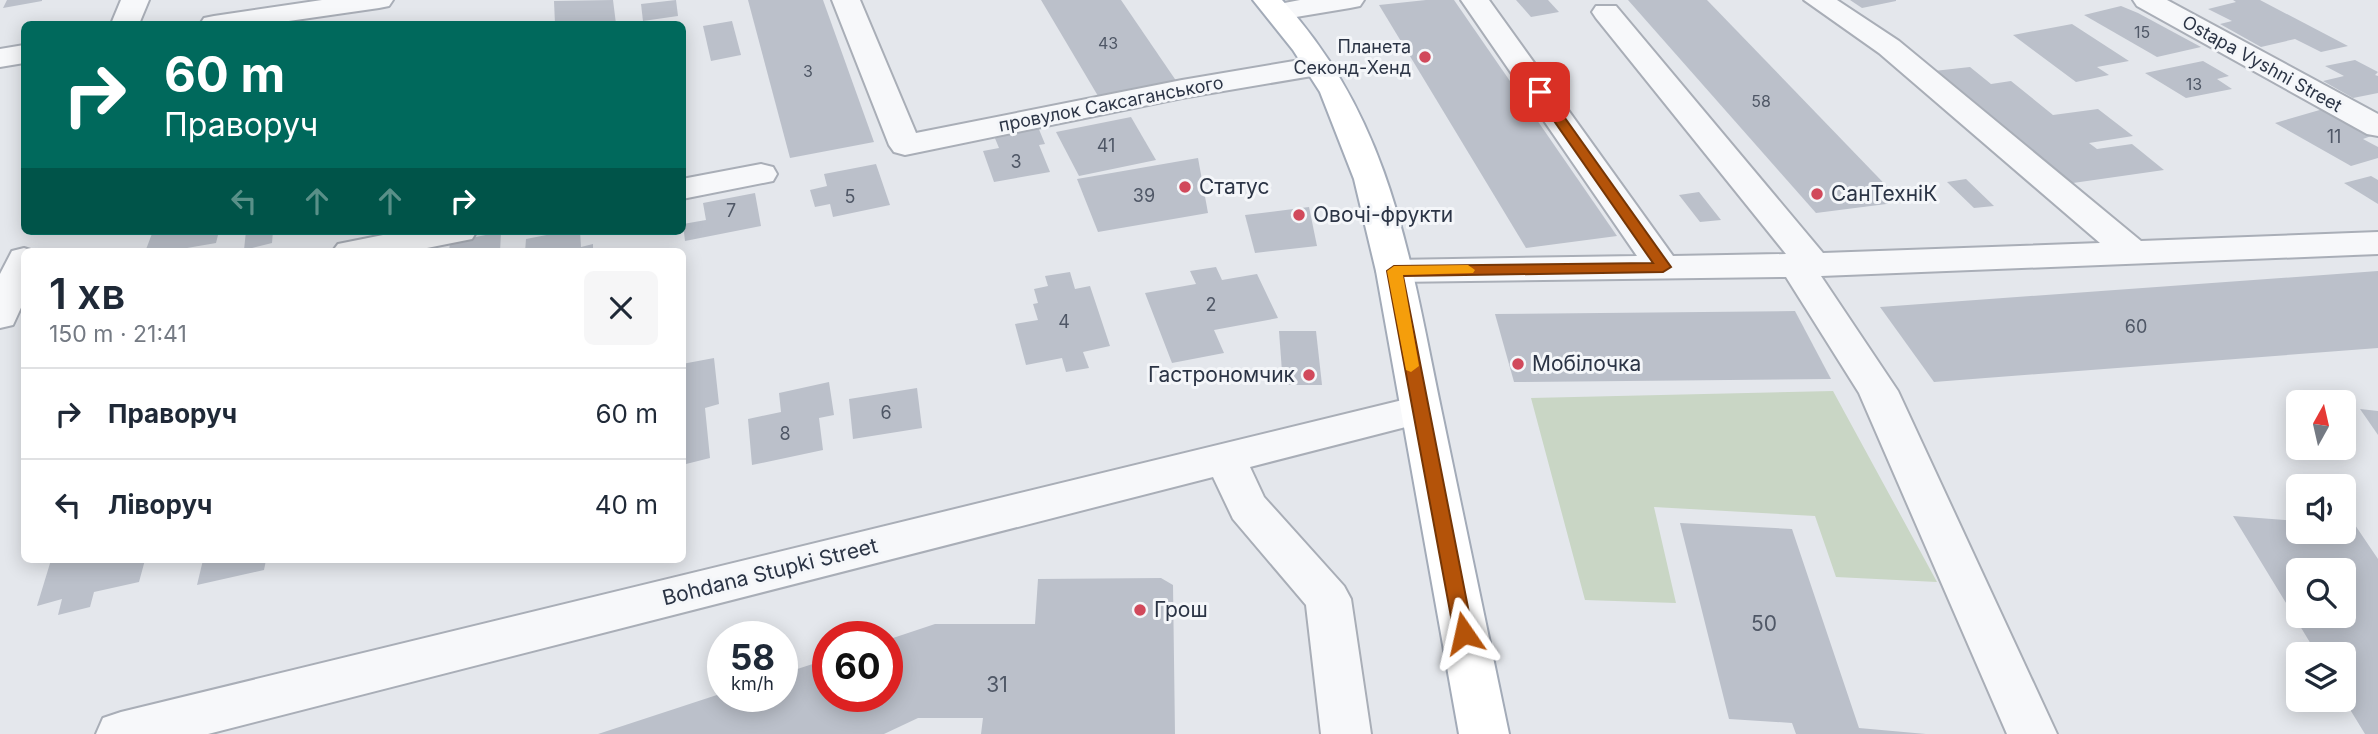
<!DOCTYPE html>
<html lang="uk">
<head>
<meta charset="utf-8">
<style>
  body { margin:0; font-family:Inter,sans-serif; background:#f6f6f7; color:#1f2937; height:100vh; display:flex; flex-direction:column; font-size:26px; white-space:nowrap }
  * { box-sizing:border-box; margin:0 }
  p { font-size:23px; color:#747a83 }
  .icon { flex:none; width:38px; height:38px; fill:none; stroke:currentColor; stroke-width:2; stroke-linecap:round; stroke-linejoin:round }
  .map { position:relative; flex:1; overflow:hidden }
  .drawer { position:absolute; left:21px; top:248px; width:665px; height:315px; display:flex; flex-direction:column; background:#fff; border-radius:10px; box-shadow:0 4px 18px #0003 }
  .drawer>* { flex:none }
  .guide { position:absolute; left:21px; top:21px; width:665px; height:214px; border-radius:10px; box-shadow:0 4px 18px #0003; background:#00695c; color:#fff; overflow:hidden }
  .needle { width:46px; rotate:8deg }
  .buttons { position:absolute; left:2286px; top:390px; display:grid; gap:14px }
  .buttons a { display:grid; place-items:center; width:70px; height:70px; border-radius:10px; background:#fff; box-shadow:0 4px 18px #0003; font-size:35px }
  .speed { position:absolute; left:707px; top:621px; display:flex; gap:14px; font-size:35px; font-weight:700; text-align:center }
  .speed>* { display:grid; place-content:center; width:91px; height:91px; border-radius:50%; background:#fff; box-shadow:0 4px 18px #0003; line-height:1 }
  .speed small { font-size:18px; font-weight:400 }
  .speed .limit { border:10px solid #d22; background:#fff; color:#111 }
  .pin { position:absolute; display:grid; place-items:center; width:60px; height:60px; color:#fff; margin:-30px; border-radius:14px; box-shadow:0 4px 10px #0006 }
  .me { position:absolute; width:77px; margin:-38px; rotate:349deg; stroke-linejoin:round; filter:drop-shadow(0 0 5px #0008) }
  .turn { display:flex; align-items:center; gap:24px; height:147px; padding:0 28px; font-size:32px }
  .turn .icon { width:91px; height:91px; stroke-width:2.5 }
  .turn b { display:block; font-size:49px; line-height:60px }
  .lanes { display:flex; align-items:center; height:66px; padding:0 28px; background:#0003; justify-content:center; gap:35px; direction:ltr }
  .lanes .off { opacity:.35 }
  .round { display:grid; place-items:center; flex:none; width:74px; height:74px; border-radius:10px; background:#f6f6f7 }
  .overview { display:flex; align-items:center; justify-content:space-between; height:119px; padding:0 28px }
  h1 { font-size:42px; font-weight:600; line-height:52px }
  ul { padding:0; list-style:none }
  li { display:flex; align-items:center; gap:21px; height:91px; padding:0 28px; border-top:2px solid #e0e1e3 }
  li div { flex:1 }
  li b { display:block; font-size:26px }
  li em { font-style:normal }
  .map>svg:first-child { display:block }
  .green { fill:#c9d6c5 }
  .building { fill:#bbc0ca; fill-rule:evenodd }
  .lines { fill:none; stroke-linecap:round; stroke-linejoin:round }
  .minor-casing { stroke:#a9aeb7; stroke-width:4 }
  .major-casing { stroke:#a3abb8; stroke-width:4 }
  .minor { fill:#f7f8fa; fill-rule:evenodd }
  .major { fill:#fff; fill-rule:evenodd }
  .route { fill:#b45309; stroke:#753606; stroke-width:2 }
  .slow { fill:#f59e0b }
  .poi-dot { fill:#d1495b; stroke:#f4f6f9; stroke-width:2.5 }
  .labels { text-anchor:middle; stroke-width:6; stroke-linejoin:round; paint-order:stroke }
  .far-number-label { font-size:16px; fill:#4f5766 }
  .far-poi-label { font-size:18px; fill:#2b3445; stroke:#f4f6f9; text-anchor:end }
  .far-street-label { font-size:18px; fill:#2b3445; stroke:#f4f6f9 }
  .number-label { font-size:18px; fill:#4f5766 }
  .poi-label { font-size:21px; fill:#2b3445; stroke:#f4f6f9; text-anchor:start }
  .street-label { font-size:21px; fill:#2b3445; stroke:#f4f6f9 }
  .near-number-label { font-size:21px; fill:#4f5766 }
</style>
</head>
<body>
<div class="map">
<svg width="2378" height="734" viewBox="0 0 2378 734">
  <rect width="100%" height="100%" fill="#e4e7ec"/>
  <polygon class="green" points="1833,391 1937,582 1836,577 1815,516 1654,507 1676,603 1585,600 1531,398"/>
  <g class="building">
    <polygon points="7,0 42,0 42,1 3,8"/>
    <polygon points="613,0 616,24 555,24 554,1"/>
    <polygon points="676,0 678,16 643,21 641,4"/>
    <polygon points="748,0 823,0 874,142 790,158"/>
    <polygon points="1041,0 1121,0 1179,85 1101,101"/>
    <polygon points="1426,0 1454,0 1617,236 1526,248 1379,5"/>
    <polygon points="1516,0 1548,0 1559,12 1531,17"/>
    <polygon points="1628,0 1707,0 1902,202 1816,213"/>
    <polygon points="1850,0 1896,0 1896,1 1862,8"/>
    <polygon points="2233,0 2260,0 2348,46 2321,52 2295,39 2261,47 2220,24 2232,21 2208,9 2236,2"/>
    <polygon points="2121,6 2138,13 2201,47 2157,57 2084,15"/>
    <polygon points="732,21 741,55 711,61 703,26"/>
    <polygon points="2072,24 2129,61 2097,67 2109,75 2076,82 2013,35"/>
    <polygon points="2355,60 2378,72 2375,75 2378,76 2378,93 2353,98 2323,81 2344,76 2325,66"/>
    <polygon points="2203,61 2229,76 2217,79 2232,89 2186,98 2145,73"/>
    <polygon points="1970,67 1991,84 2011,81 2053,115 2098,109 2133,136 2089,143 2097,149 2132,144 2164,170 2066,184 1934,71"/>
    <polygon points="2330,107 2374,135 2363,139 2378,147 2378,158 2351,166 2275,123"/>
    <polygon points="1131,117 1156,160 1079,176 1056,132"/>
    <polygon points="1038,127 1045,144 1039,145 1050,172 994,182 983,151 999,148 992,131"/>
    <polygon points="1198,158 1208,213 1098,232 1077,179"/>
    <polygon points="876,164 890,205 833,217 830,204 815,207 810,190 827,186 824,174"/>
    <polygon points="2371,176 2378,180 2378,204 2344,183"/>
    <polygon points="1966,179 1994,206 1974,208 1947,182"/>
    <polygon points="1699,192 1721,220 1700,222 1679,195"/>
    <polygon points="755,193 761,226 685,241 683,224 706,220 703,203"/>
    <polygon points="1309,207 1317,246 1255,253 1245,215"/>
    <polygon points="153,231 219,231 216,243 164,252 145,252"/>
    <polygon points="246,231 273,231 272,243 244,250"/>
    <polygon points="567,231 580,231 581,247 593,244 593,252 525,252 526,239"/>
    <polygon points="501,232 500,252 449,252 450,242"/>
    <polygon points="1216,267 1222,280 1257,274 1278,318 1214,330 1224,353 1172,363 1145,293 1196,284 1190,271"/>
    <polygon points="2378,271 2378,348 1934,382 1880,307"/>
    <polygon points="1070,272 1075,289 1090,286 1110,346 1083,352 1089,368 1066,372 1062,358 1026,365 1015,324 1038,320 1033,304 1038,303 1034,289 1048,286 1045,276"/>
    <polygon points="1795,311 1831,379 1514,382 1495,314"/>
    <polygon points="1279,331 1316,331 1322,385 1283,385"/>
    <polygon points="714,358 719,404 705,408 710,458 682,465 682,364"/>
    <polygon points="829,382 834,415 819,418 823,450 752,465 748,419 781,412 779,393"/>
    <polygon points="917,388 922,428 853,439 849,399"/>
    <polygon points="2360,409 2378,411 2378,435"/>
    <path d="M2233 516 2298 521V532H2343V524L2355 525 2378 559V734H2365L2343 698V654H2317ZM2298 570H2343V616H2298Z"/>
    <polygon points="1680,523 1792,529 1859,728 1926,734 1796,734 1792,723 1729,719"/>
    <polygon points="51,560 145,560 139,582 94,592 90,607 58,615 62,599 37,606"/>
    <polygon points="203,560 266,560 264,570 197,585"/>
    <polygon points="1161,578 1173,585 1175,734 981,734 983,718 918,718 884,734 598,734 723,693 723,696 782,696 782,674 828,659 828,696 887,696 887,640 935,624 1035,624 1038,579"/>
  </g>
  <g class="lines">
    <g class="minor-casing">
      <g id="minor">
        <polygon points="121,0 149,0 139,24 111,24"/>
        <polygon points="322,0 393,0 389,6 379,8 268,24 200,24 204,18 214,16"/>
        <polygon points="832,0 860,0 916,133 1182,80 1318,57 1328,60 1333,66 1328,72 1318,75 1182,98 905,155 894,152 889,145"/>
        <polygon points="1300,0 1364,0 1360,6 1350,8 1278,20 1268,18 1264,12 1268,6"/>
        <polygon points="1461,0 1489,0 1673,256 1786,254 1596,18 1592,12 1596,6 1616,6 1823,253 2100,243 1879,53 1804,0 1837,0 1899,41 2141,241 2378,232 2378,254 1821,276 1898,391 2057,734 2007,734 1859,393 1786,277 1394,282 1381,279 1376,271 1381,263 1394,260 1637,256"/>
        <polygon points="2133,0 2167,0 2378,114 2378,136 2367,134 2137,6"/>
        <polygon points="24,45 24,63 0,67 0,49"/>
        <polygon points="761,164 773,167 777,174 773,181 682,199 682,179"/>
        <polygon points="403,231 477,231 472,239 407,252 332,252 338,244"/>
        <polygon points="24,248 37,252 24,252 24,301 13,325 0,328 0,274 12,251"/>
        <polygon points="1419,396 1433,400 1439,410 1433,420 1250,467 1264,497 1344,586 1351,599 1371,734 1321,734 1306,605 1233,519 1213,477 208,734 96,734 103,718 121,712"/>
      </g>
    </g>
    <g class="major-casing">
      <path id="major" d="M1253 0H1282C1394 123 1410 262 1443 418 1465 523 1487 629 1509 734H1459L1376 271 1354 179 1320 92 1293 50Z"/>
    </g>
    <use href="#minor" class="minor"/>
    <use href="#major" class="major"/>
  </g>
  <polygon class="route" points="1536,90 1545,90 1671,267 1663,272 1403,276 1473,633 1470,639 1457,639 1454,633 1387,271 1394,266 1653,263 1534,92"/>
  <polygon class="slow" points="1468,265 1475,270 1473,273 1403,275 1419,366 1411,372 1406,370 1387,271 1394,266"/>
  <g class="poi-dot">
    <circle cx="1425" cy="57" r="7"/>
    <circle cx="1185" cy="187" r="7"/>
    <circle cx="1817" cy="194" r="7"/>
    <circle cx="1299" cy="215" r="7"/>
    <circle cx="1518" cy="364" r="7"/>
    <circle cx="1309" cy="375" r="7"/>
    <circle cx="1140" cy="610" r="7"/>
  </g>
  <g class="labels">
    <g class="far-number-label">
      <text x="2142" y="38">15</text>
      <text x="1108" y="49">43</text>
      <text x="808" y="77">3</text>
      <text x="2194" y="90">13</text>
      <text x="1761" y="107">58</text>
    </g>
    <g class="far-poi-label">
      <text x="1411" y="53">Планета<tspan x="1411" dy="21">Секонд-Хенд</tspan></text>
    </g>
    <g class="far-street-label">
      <text transform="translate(2262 64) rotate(29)" y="6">Ostapa Vyshni Street</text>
      <text transform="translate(1111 104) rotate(-11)" y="6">провулок Саксаганського</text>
    </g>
    <g class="number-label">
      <text x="2334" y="143">11</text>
      <text x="1106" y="152">41</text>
      <text x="1016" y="168">3</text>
      <text x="1144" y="202">39</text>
      <text x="850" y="203">5</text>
      <text x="731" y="217">7</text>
      <text x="1211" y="311">2</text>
      <text x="1064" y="328">4</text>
      <text x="2136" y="333">60</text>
      <text x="886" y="419">6</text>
      <text x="785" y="440">8</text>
    </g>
    <g class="poi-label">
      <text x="1199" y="194">Статус</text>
      <text x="1831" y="201">СанТехніК</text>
      <text x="1313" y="222">Овочі-фрукти</text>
      <text x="1532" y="371">Мобілочка</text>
      <text x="1295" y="382" text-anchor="end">Гастрономчик</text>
      <text x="1154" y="617">Грош</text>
    </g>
    <g class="street-label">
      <text transform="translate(770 572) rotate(-14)" y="7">Bohdana Stupki Street</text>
    </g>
    <g class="near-number-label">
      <text x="1764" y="631">50</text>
      <text x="997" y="692">31</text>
    </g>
  </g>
</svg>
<div class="buttons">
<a><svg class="needle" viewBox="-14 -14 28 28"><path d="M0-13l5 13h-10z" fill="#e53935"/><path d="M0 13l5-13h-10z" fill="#747a83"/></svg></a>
<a><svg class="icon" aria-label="sound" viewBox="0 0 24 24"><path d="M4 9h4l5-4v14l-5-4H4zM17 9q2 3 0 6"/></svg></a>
<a><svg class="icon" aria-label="search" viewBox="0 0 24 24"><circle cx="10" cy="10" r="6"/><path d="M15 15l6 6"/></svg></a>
<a><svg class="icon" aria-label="layers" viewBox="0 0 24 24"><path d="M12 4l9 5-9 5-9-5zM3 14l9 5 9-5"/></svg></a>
</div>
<div class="speed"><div>58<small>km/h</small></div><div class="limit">60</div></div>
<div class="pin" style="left:1540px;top:92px;background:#d93025"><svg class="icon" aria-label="arrive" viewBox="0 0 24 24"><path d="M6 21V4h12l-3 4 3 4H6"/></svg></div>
<svg class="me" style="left:1464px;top:633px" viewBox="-20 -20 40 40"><path d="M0-17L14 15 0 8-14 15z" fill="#b45309" stroke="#fff" stroke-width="4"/></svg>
<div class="guide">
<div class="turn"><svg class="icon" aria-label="right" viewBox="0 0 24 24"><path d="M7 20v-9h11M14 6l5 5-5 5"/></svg><div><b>60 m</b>Праворуч</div></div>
<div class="lanes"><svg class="icon off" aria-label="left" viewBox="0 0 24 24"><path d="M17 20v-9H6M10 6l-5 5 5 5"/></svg><svg class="icon off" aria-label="ahead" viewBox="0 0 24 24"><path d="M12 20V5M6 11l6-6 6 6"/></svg><svg class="icon off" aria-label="ahead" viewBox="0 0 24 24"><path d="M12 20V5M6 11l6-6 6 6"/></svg><svg class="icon" aria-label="right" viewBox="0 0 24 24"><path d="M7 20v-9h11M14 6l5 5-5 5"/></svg></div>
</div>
<section class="drawer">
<div class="overview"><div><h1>1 хв</h1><p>150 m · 21:41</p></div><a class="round"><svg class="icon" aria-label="close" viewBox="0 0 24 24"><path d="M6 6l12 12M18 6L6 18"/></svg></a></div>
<ul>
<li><svg class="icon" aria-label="right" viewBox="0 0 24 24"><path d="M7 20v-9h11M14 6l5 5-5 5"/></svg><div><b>Праворуч</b></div><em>60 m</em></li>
<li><svg class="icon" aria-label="left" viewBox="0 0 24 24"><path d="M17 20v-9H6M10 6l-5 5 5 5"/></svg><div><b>Ліворуч</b></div><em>40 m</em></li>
</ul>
</section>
</div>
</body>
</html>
